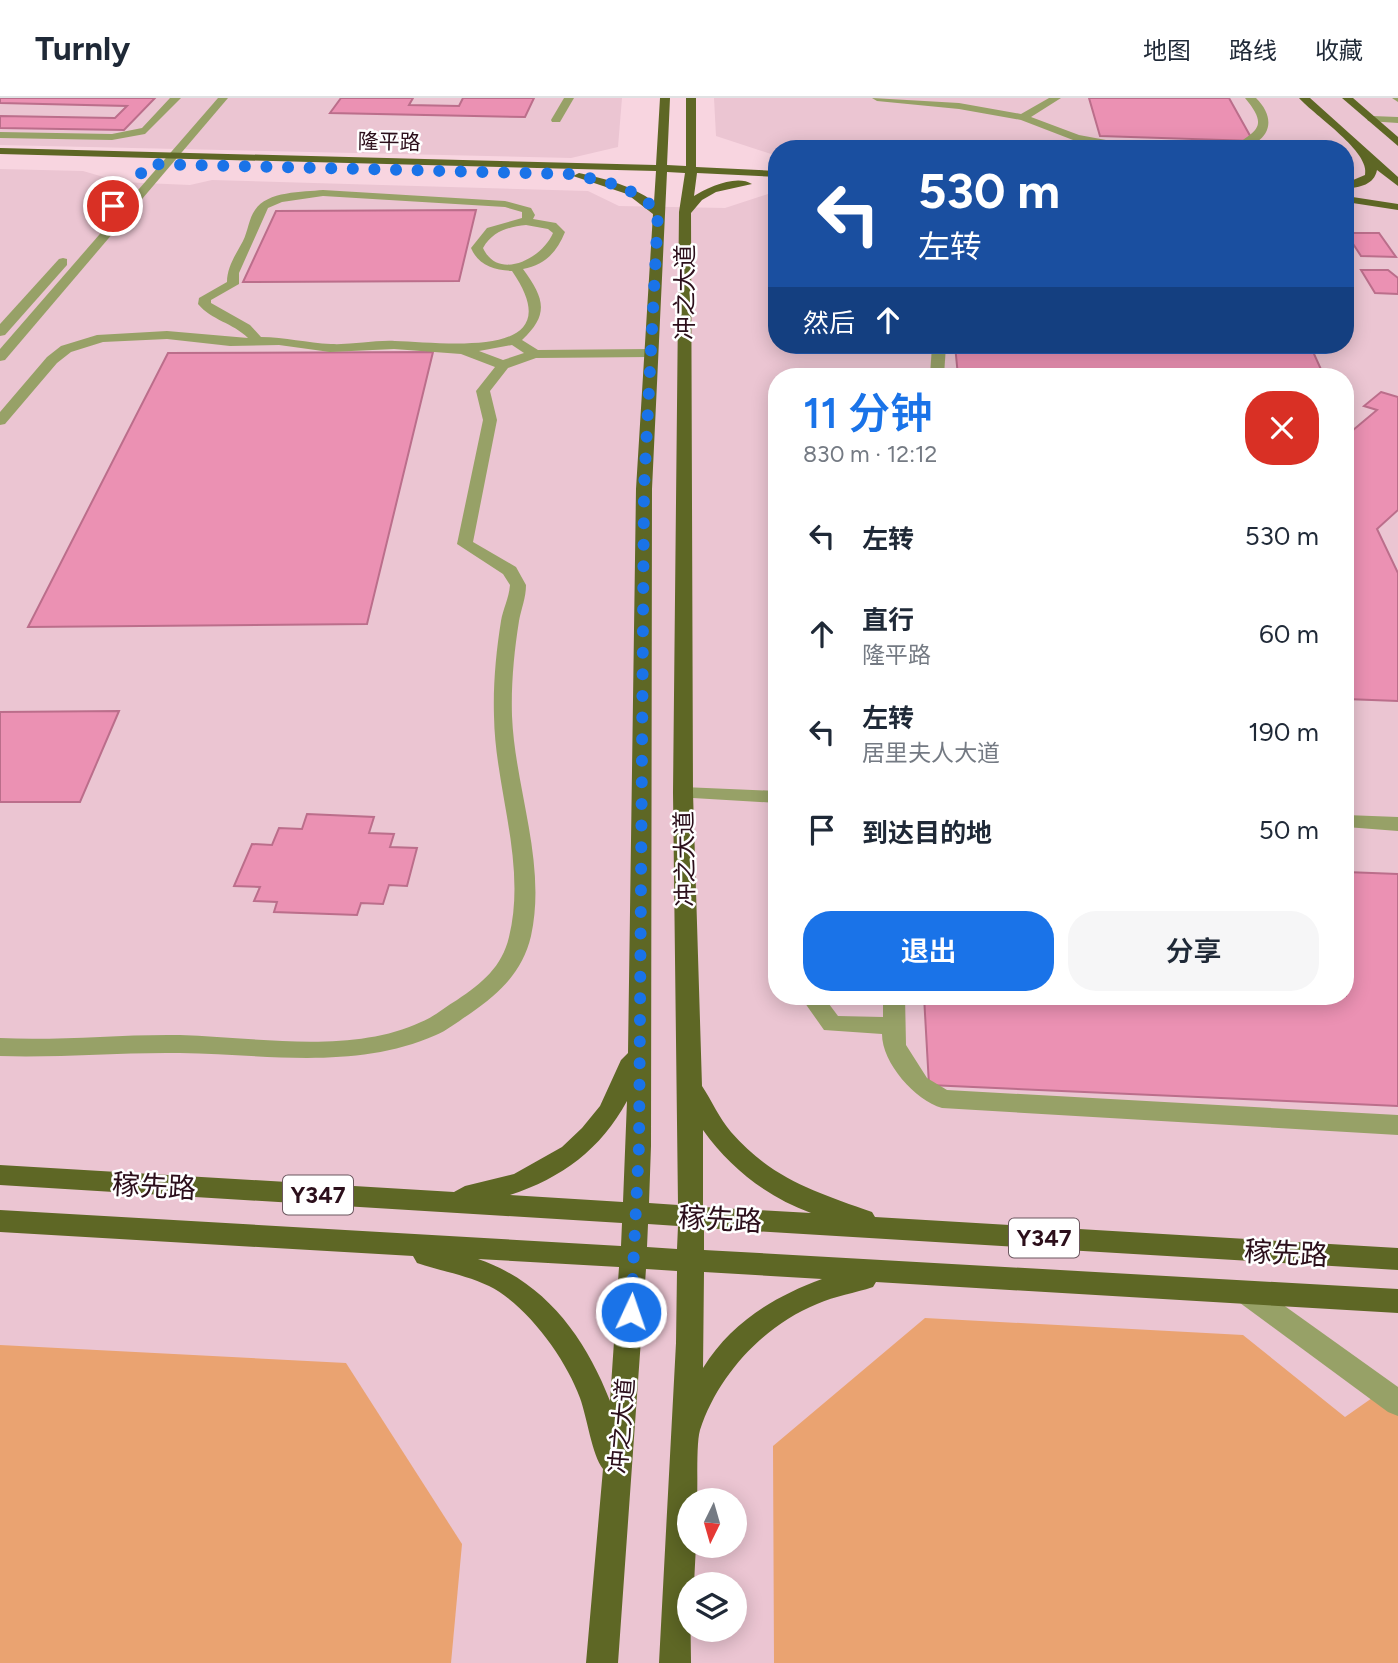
<!DOCTYPE html>
<html lang="zh">
<head>
<meta charset="utf-8">
<style>
  body { margin:0; font-family:Figtree,"Noto Sans SC",sans-serif; background:#f6f6f7; color:#1f2937; height:100vh; display:flex; flex-direction:column; font-size:26px; white-space:nowrap }
  * { box-sizing:border-box; margin:0 }
  p { font-size:23px; color:#747a83 }
  .icon { flex:none; width:38px; height:38px; fill:none; stroke:currentColor; stroke-width:2; stroke-linecap:round; stroke-linejoin:round }
  .map { position:relative; flex:1; overflow:hidden }
  .panel { position:absolute; left:768px; top:270px; width:586px; height:637px; display:flex; flex-direction:column; background:#fff; border-radius:28px; box-shadow:0 4px 18px #0003 }
  .panel>* { flex:none }
  .banner { position:absolute; left:768px; top:42px; width:586px; height:214px; border-radius:28px; box-shadow:0 4px 18px #0003; background:#1a4fa0; color:#fff; overflow:hidden }
  .needle { width:46px; rotate:185deg }
  .fabs { position:absolute; left:677px; top:1390px; display:grid; gap:14px }
  .fabs a { display:grid; place-items:center; width:70px; height:70px; border-radius:50%; background:#fff; box-shadow:0 4px 18px #0003; font-size:35px }
  .pin { position:absolute; display:grid; place-items:center; width:60px; height:60px; color:#fff; margin:-30px; border:4px solid #fff; border-radius:50%; box-shadow:0 2px 7px #0007 }
  .me { position:absolute; width:77px; margin:-38px; rotate:3deg; stroke-linejoin:round; filter:drop-shadow(0 0 5px #0008) }
  .turn { display:flex; align-items:center; gap:24px; height:147px; padding:0 35px; font-size:32px }
  .turn .icon { width:91px; height:91px; stroke-width:2.5 }
  .turn b { display:block; font-size:49px; line-height:60px }
  .then { display:flex; align-items:center; height:66px; padding:0 35px; background:#0003; gap:14px; font-size:26px }
  .round { display:grid; place-items:center; flex:none; width:74px; height:74px; border-radius:28px; background:#f6f6f7 }
  .summary { display:flex; align-items:center; justify-content:space-between; height:119px; padding:0 35px }
  h1 { font-size:42px; font-weight:600; line-height:52px; color:#1a73e8 }
  .action { display:flex; gap:14px; margin-top:auto; padding:14px 35px }
  .action a { flex:1; height:80px; border-radius:28px; background:#1a73e8; color:#fff; font-size:28px; font-weight:600; line-height:80px; text-align:center }
  .action a+a { background:#f6f6f7; color:#1f2937 }
  ul { padding:0; list-style:none }
  li { display:flex; align-items:center; gap:21px; height:98px; padding:0 35px }
  li div { flex:1 }
  li b { display:block; font-size:26px }
  li em { font-style:normal }
  header { display:flex; align-items:center; gap:42px; box-sizing:border-box; height:98px; padding:0 35px; background:#fff; border-bottom:2px solid #e0e1e3 }
  header strong { font-size:33px }
  nav { display:flex; gap:38px; margin-inline-start:auto; font-size:24px }
  .map>svg:first-child { display:block }
  .built { fill:#ebc5d2; fill-rule:evenodd }
  .green { fill:#eaa371 }
  .building { fill:#eb91b3; stroke:#bb6e8b; stroke-width:2 }
  .lines { fill:none; stroke-linecap:round; stroke-linejoin:round }
  .minor { fill:#97a167; fill-rule:evenodd }
  .major { fill:#5e6725; fill-rule:evenodd }
  .route { stroke:#1a73e8; stroke-width:12; stroke-dasharray:0 21.6 }
  .labels { text-anchor:middle; stroke-width:5; stroke-linejoin:round; paint-order:stroke }
  .far-street-label { font-size:21px; fill:#2c0f1b; stroke:#fff }
  .shield { fill:#fff; stroke:#6b575f; stroke-width:2 }
  .shield-label { font-size:23px; font-weight:bold; fill:#2c0f1b }
  .street-label { font-size:24px; fill:#2c0f1b; stroke:#fff }
  .near-street-label { font-size:28px; fill:#2c0f1b; stroke:#fff }
</style>
</head>
<body>
<header>
<strong>Turnly</strong>
<nav><a>地图</a><a>路线</a><a>收藏</a></nav>
</header>
<div class="map">
<svg width="1398" height="1565" viewBox="0 0 1398 1565">
  <rect width="100%" height="100%" fill="#f8d5e0"/>
  <g class="built">
    <polygon points="0,0 622,0 618,49 571,60 0,47"/>
    <path d="M714 0H1398V1565H0V71L83 73 121 84 190 87 212 82 588 93 619 108 725 110 777 93V247H1346V51H777V58L716 38ZM777 278H1346V898H777ZM690 1402H735V1447H690ZM690 1486H735V1531H690Z"/>
  </g>
  <g class="green">
    <polygon points="925,1220 1243,1237 1345,1319 1392,1286 1398,1291 1398,1565 774,1565 773,1348"/>
    <polygon points="0,1247 346,1265 462,1446 451,1565 0,1565"/>
  </g>
  <g class="building">
    <polygon points="0,0 155,0 124,32 0,30 0,18 115,20 127,8 0,5"/>
    <polygon points="341,0 413,0 409,7 459,8 463,0 534,0 525,19 330,15"/>
    <polygon points="1089,0 1229,0 1253,43 1100,38"/>
    <polygon points="476,112 459,183 243,184 276,113"/>
    <polygon points="1346,135 1379,135 1396,159 1361,158"/>
    <polygon points="1361,172 1388,172 1398,180 1398,196 1375,195"/>
    <polygon points="955,247 1310,247 1324,278 958,278"/>
    <polygon points="433,254 367,526 28,529 168,255"/>
    <polygon points="1381,294 1398,299 1398,412 1377,431 1398,475 1398,603 1346,601 1346,338 1377,312 1364,308"/>
    <polygon points="119,613 80,704 0,704 0,614"/>
    <polygon points="307,716 374,719 369,735 394,736 390,749 417,750 407,788 389,787 383,806 361,805 357,817 274,814 277,804 254,803 260,789 234,788 252,746 272,747 279,730 302,731"/>
    <polygon points="1346,774 1398,776 1398,1008 929,987 924,898 1346,898"/>
  </g>
  <g class="lines">
    <g class="minor">
      <polygon points="170,0 181,0 145,36 112,42 0,40 0,34 112,36 142,30"/>
      <polygon points="218,0 228,0 5,262 0,263 0,251"/>
      <polygon points="564,0 574,0 560,24 552,24 551,22"/>
      <polygon points="872,0 959,5 1021,16 1049,0 1061,0 1031,19 1079,37 1106,42 1208,48 1213,51 1106,48 1073,42 1021,22 959,11 877,3"/>
      <path d="M1245 0H1256C1283 27 1262 51 1230 51 1254 33 1271 31 1245 0Z"/>
      <polygon points="1392,0 1398,0 1398,4"/>
      <polygon points="1372,18 1398,19 1398,25 1368,23 1367,21"/>
      <path d="M323 92 505 103 531 110 535 117 533 121 556 125 565 134C557 154 545 167 523 171 544 200 550 216 522 242L538 252 650 251 657 255 650 259 536 260 508 270 490 293 497 322 473 444 516 469 526 487C526 500 521 511 519 523 514 554 511 587 512 618 515 691 547 765 531 838 523 873 500 895 471 915 460 922 448 932 436 937 354 973 265 956 180 955 120 954 60 960 0 958V940C60 943 120 936 180 937 255 939 351 957 421 924 434 919 445 909 457 902 482 885 502 869 509 839 527 766 495 691 494 618 493 587 496 554 501 523 503 511 509 500 510 487L503 476 457 446 483 322 476 293 495 269 461 256 394 251 330 254 279 247 230 248 167 241 103 244 71 254 57 265 5 326 0 327V314L47 259 61 248 97 237 167 233 248 240C233 225 211 222 198 206L199 200 227 184C227 169 236 156 243 143 248 133 249 120 255 112 267 93 303 94 323 92ZM323 98 505 109 522 114V120L487 130 471 150C478 167 494 172 512 173 575 264 443 244 395 243 374 242 352 247 331 246 307 245 285 239 261 239L250 227 211 205V202L239 186V175L268 110 282 104ZM526 127 548 131 553 135C542 161 498 183 483 150 493 133 508 129 526 127ZM512 247 524 255 503 262 479 253Z"/>
      <polygon points="63,160 67,161 67,167 5,237 0,238 0,226 59,161"/>
      <polygon points="932,247 946,247 944,278 930,278"/>
      <polygon points="683,689 777,693 777,705 676,699 673,695 676,691"/>
      <polygon points="1346,717 1398,719 1398,733 1346,729"/>
      <path d="M800 898H823L838 918 883 919V898H905L906 947 927 980 947 992 1398 1017V1037L942 1010C915 1002 882 965 882 936L824 932Z"/>
      <polygon points="1245,1183 1254,1186 1398,1289 1398,1318 1388,1314 1236,1202 1232,1194 1236,1186"/>
    </g>
    <g class="major">
      <path d="M660 0H670L667 67 686 68V0H696V69L777 73V79L697 75 694 98C708 89 737 76 752 86L716 94 702 102 691 115 693 695 702 988C712 1003 719 1020 731 1034 772 1081 816 1094 872 1114L875 1119 1398 1150V1172L704 1130V1152L1398 1191V1215L876 1184 873 1189C855 1195 835 1198 817 1206 763 1228 718 1277 700 1332 696 1346 698 1385 697 1402H690V1447H696L694 1486H690L691 1565H659L676 1245 677 1173 646 1171 618 1565H586L603 1371C592 1357 587 1319 580 1300 566 1261 527 1207 489 1188 466 1177 441 1173 417 1165L413 1158 0 1134V1112L621 1148 622 1125 0 1087V1067L454 1094 465 1088 514 1076 562 1049 582 1030 600 1008 621 962 628 955 636 391 653 116 627 96 573 78 579 75C606 81 631 87 654 104L656 73 0 56V50L656 67ZM667 74 685 75 679 114 673 695 678 1107 649 1105 651 1048 652 391ZM627 1003 623 1104 510 1097C562 1080 601 1051 627 1003ZM703 1032C730 1070 767 1099 811 1115L703 1109ZM648 1126 678 1128 677 1151 647 1149ZM478 1161 619 1169 610 1303C585 1239 545 1184 478 1161ZM704 1174 822 1181C773 1199 731 1225 703 1270Z"/>
      <path d="M1299 0H1310L1398 79V88L1377 72C1374 87 1360 89 1346 91V85L1365 77C1371 54 1315 18 1299 0Z"/>
      <polygon points="1342,0 1353,0 1398,39 1398,48"/>
      <polygon points="1346,98 1398,106 1398,112 1346,104"/>
    </g>
  </g>
  <g class="lines">
    <path class="route" d="M113 108 149 66 571 76C607 84 631 87 658 114L644 390 639 1048 631 1214"/>
  </g>
  <g class="labels">
    <g class="far-street-label">
      <text transform="translate(389 44) rotate(1)" y="7">隆平路</text>
    </g>
    <g class="shield">
      <rect x="283" y="1077.5" width="70" height="39" rx="5"/>
      <rect x="1009" y="1120.5" width="70" height="39" rx="5"/>
    </g>
    <g class="shield-label">
      <text x="318" y="1105">Y347</text>
      <text x="1044" y="1148">Y347</text>
    </g>
    <g class="street-label">
      <text transform="translate(685 194) rotate(-90)" y="8">冲之大道</text>
      <text transform="translate(685 761) rotate(-91)" y="8">冲之大道</text>
      <text transform="translate(622 1328) rotate(-85)" y="8">冲之大道</text>
    </g>
    <g class="near-street-label">
      <text transform="translate(154 1088) rotate(3)" y="10">稼先路</text>
      <text transform="translate(720 1121) rotate(3)" y="10">稼先路</text>
      <text transform="translate(1286 1155) rotate(3)" y="10">稼先路</text>
    </g>
  </g>
</svg>
<div class="fabs">
<a><svg class="needle" viewBox="-14 -14 28 28"><path d="M0-13l5 13h-10z" fill="#e53935"/><path d="M0 13l5-13h-10z" fill="#747a83"/></svg></a>
<a><svg class="icon" aria-label="layers" viewBox="0 0 24 24"><path d="M12 4l9 5-9 5-9-5zM3 14l9 5 9-5"/></svg></a>
</div>
<div class="pin" style="left:113px;top:108px;background:#d93025"><svg class="icon" aria-label="arrive" viewBox="0 0 24 24"><path d="M6 21V4h12l-3 4 3 4H6"/></svg></div>
<svg class="me" style="left:631px;top:1214px" viewBox="-20 -20 40 40"><circle r="17" fill="#1a73e8" stroke="#fff" stroke-width="3"/><path d="M0-11L8 9 0 5-8 9z" fill="#fff"/></svg>
<div class="banner">
<div class="turn"><svg class="icon" aria-label="left" viewBox="0 0 24 24"><path d="M17 20v-9H6M10 6l-5 5 5 5"/></svg><div><b>530 m</b>左转</div></div>
<div class="then">然后<svg class="icon" aria-label="ahead" viewBox="0 0 24 24"><path d="M12 20V5M6 11l6-6 6 6"/></svg></div>
</div>
<section class="panel">
<div class="summary"><div><h1>11 分钟</h1><p>830 m · 12:12</p></div><a class="round" style="background:#d93025;color:#fff"><svg class="icon" aria-label="close" viewBox="0 0 24 24"><path d="M6 6l12 12M18 6L6 18"/></svg></a></div>
<ul>
<li><svg class="icon" aria-label="left" viewBox="0 0 24 24"><path d="M17 20v-9H6M10 6l-5 5 5 5"/></svg><div><b>左转</b></div><em>530 m</em></li>
<li><svg class="icon" aria-label="ahead" viewBox="0 0 24 24"><path d="M12 20V5M6 11l6-6 6 6"/></svg><div><b>直行</b><p>隆平路</p></div><em>60 m</em></li>
<li><svg class="icon" aria-label="left" viewBox="0 0 24 24"><path d="M17 20v-9H6M10 6l-5 5 5 5"/></svg><div><b>左转</b><p>居里夫人大道</p></div><em>190 m</em></li>
<li><svg class="icon" aria-label="arrive" viewBox="0 0 24 24"><path d="M6 21V4h12l-3 4 3 4H6"/></svg><div><b>到达目的地</b></div><em>50 m</em></li>
</ul>
<div class="action"><a>退出</a><a>分享</a></div>
</section>
</div>
</body>
</html>
